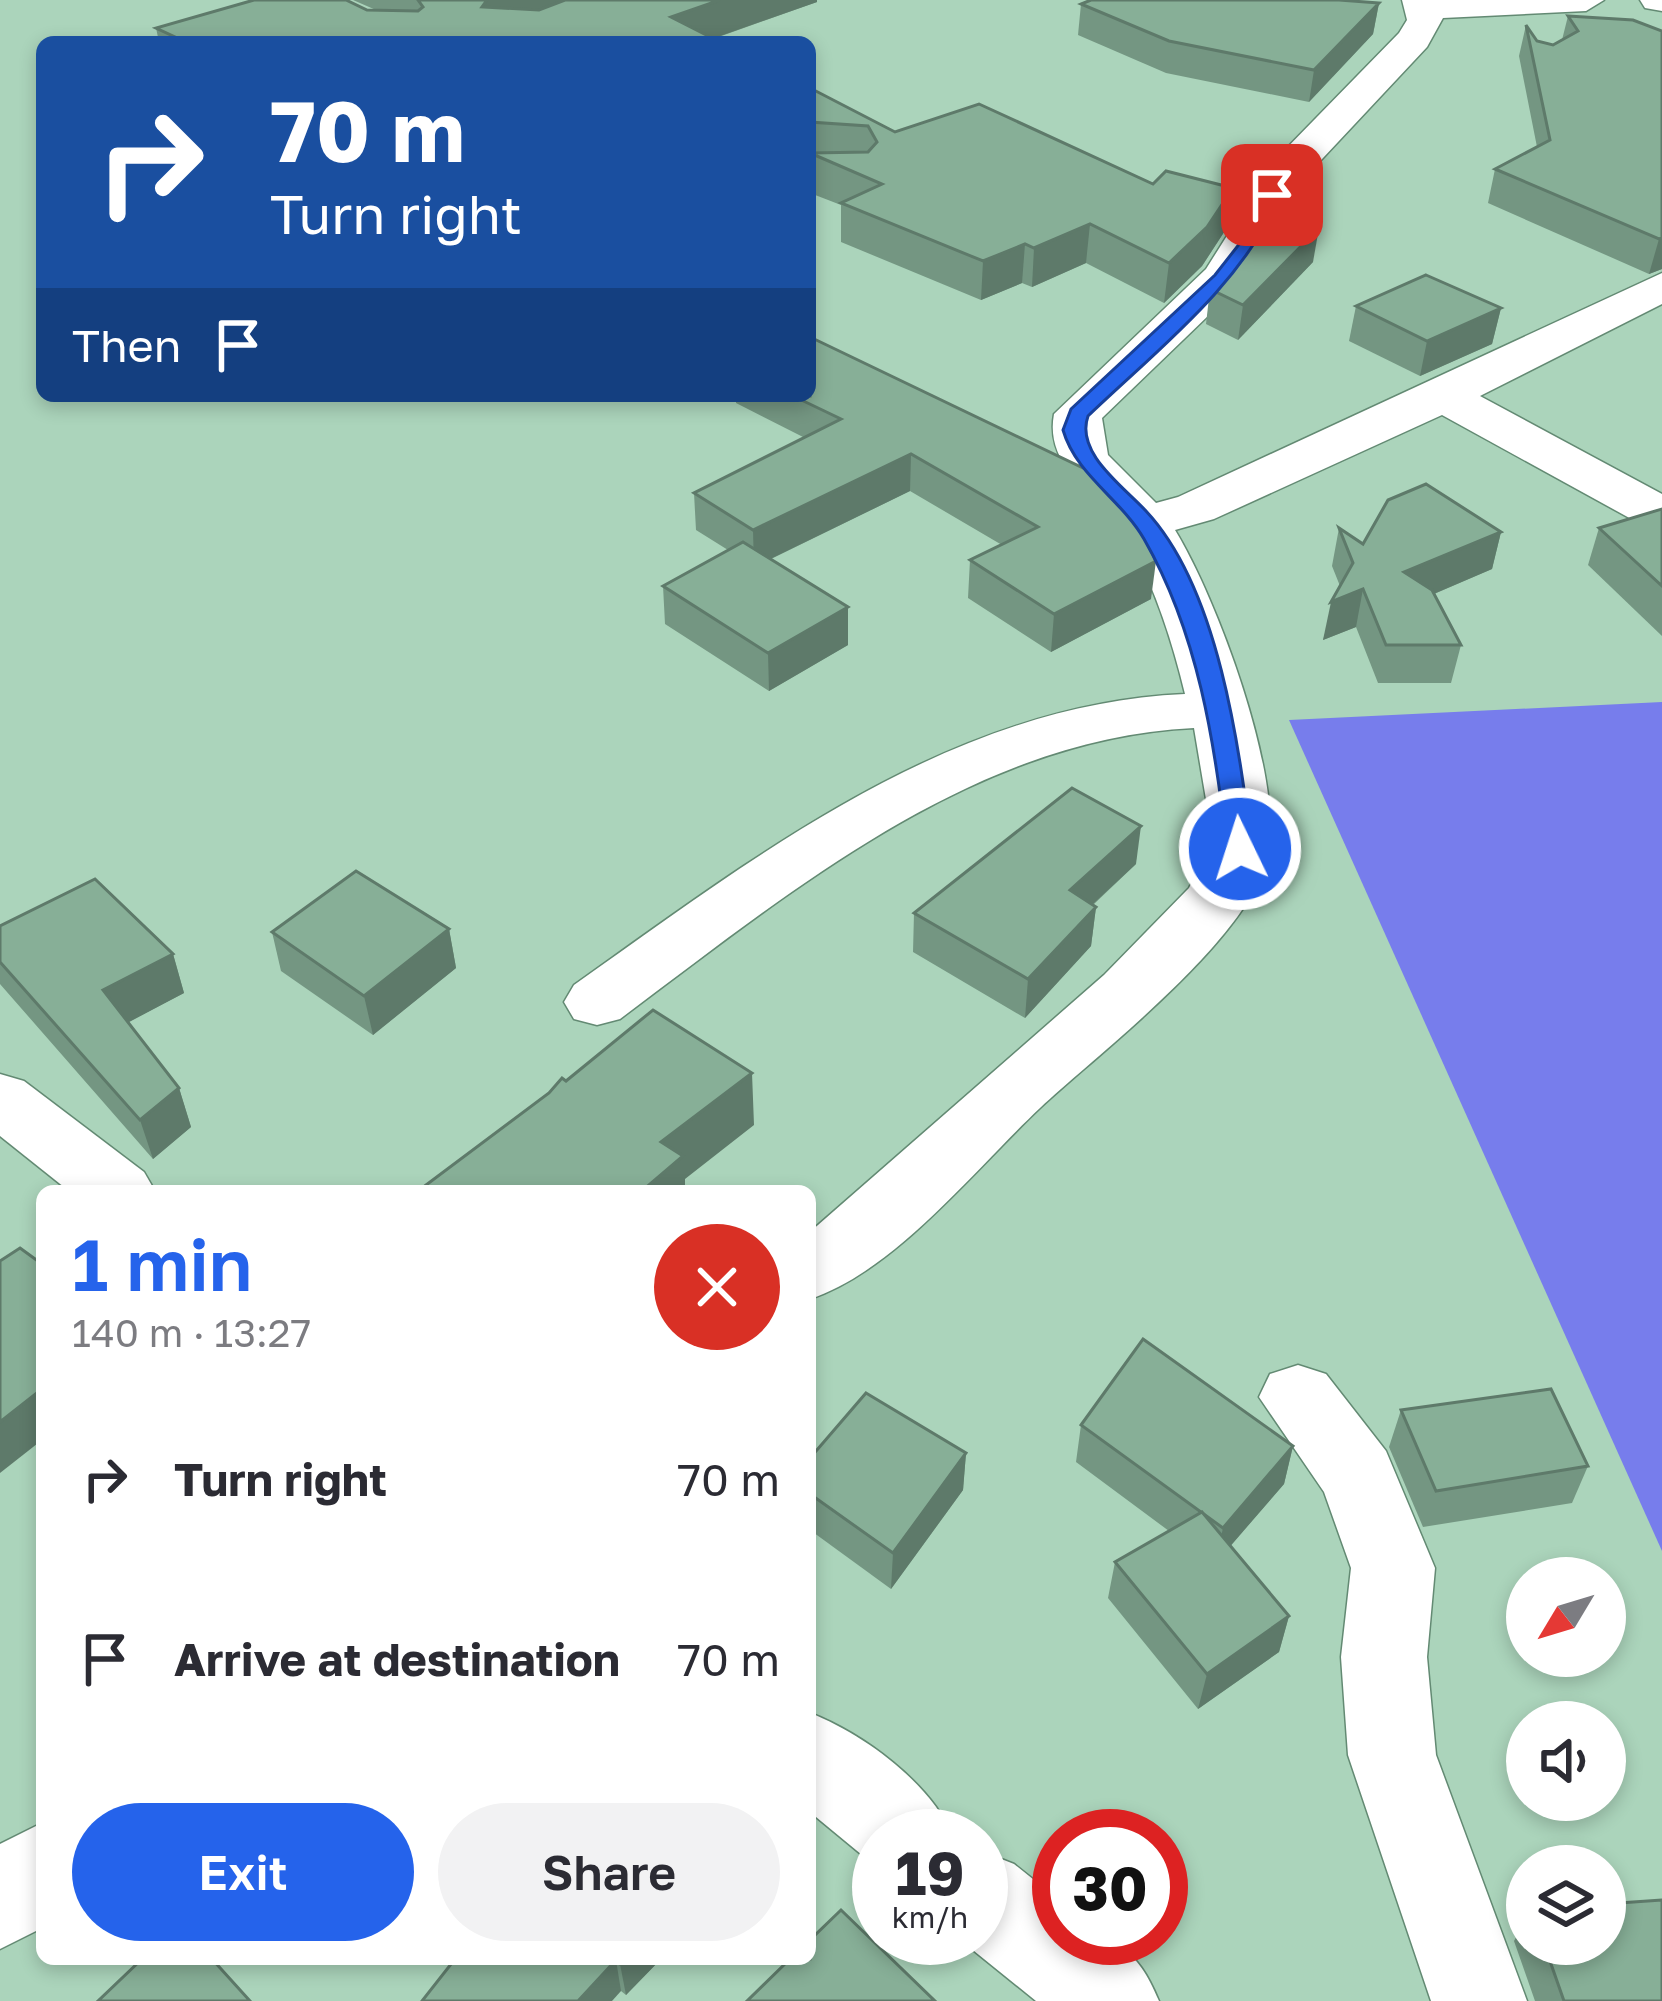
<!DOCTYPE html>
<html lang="en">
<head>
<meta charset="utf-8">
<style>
  body { margin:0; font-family:"Golos Text",sans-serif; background:#f2f2f3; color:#2b2b33; height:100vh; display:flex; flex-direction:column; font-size:45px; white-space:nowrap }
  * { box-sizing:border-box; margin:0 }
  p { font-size:39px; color:#7c7c81 }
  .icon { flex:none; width:66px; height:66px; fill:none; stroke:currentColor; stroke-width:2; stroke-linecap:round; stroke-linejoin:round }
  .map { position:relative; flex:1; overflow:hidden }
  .details { position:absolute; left:36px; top:1185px; width:780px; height:780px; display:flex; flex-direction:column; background:#fff; border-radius:18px; box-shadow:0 6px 18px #0003 }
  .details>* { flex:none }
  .guide { position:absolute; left:36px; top:36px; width:780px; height:366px; border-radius:18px; box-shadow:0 6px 18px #0003; background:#1a4fa0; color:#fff; overflow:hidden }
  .needle { width:78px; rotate:232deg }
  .controls { position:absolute; left:1506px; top:1557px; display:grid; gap:24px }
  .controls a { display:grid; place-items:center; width:120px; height:120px; border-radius:50%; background:#fff; box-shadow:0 6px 18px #0003; font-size:60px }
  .speed { position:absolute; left:852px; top:1809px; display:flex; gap:24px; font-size:60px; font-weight:700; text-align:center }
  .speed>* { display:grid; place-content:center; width:156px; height:156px; border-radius:50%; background:#fff; box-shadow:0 6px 18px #0003; line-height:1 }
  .speed small { font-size:30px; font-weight:400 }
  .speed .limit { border:18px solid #d22; background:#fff; color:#111 }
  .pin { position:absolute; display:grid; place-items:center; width:102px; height:102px; color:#fff; margin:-51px; border-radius:24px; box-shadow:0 6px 18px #0006 }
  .me { position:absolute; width:132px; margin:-66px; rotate:356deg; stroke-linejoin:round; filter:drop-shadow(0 0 9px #0008) }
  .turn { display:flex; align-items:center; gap:42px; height:252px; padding:0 36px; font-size:54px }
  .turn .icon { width:156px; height:156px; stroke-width:2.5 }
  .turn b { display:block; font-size:84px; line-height:102px }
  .then { display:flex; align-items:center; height:114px; padding:0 36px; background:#0003; gap:24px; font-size:45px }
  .round { display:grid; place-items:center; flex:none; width:126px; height:126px; border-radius:63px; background:#f2f2f3 }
  .overview { display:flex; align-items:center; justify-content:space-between; height:204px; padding:0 36px }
  h1 { font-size:72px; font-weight:600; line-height:90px; color:#2563eb }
  .button { display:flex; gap:24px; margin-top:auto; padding:24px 36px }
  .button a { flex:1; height:138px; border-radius:72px; background:#2563eb; color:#fff; font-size:48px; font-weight:600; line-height:138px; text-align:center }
  .button a+a { background:#f2f2f3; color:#2b2b33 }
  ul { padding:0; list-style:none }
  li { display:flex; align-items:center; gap:36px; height:180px; padding:0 36px }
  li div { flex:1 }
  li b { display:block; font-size:45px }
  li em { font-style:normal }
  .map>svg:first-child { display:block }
  .water { fill:#777dec }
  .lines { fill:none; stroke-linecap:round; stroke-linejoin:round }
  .minor-casing { stroke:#638a73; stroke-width:3 }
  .minor { fill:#fff; fill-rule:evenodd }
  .wall { fill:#749682 }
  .shaded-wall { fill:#5e7a6a }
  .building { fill:#87af97; stroke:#5e7a6a; stroke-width:3 }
  .route { fill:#2563eb; stroke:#184099; stroke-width:3 }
</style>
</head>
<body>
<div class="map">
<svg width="1662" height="2001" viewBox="0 0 1662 2001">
  <rect width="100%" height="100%" fill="#abd4bb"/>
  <polygon class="water" points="1662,702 1662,1551 1289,720"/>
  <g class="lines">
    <g class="minor-casing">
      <g id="minor">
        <path d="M1402 0H1604L1586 11 1443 18 1427 47 1308 174 1274 239 1238 287 1102 418 1108 455 1156 503 1178 497 1662 273V304L1480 396 1662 494V530L1644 526 1442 415 1214 519 1175 530C1217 599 1281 771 1269 851 1256 934 1101 1051 1040 1108 975 1169 895 1271 810 1299V1232L1104 975 1189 888 1207 852 1210 823 1194 728C974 738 790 892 620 1019L597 1025 574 1019 564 1002 574 985C757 855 952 704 1185 694 1173 644 1156 590 1131 545 1107 500 1043 472 1054 414L1206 269 1275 160 1399 33 1407 20Z"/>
        <polygon points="1640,0 1662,0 1662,11 1645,8"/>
        <polygon points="0,1074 24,1081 144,1172 155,1191 69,1191 0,1136"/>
        <polygon points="1298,1365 1326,1374 1386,1451 1435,1568 1427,1657 1436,1755 1527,2001 1431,2001 1348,1755 1341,1657 1351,1568 1324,1492 1259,1397 1270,1374"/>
        <path d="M810 1713C864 1734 930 1783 953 1836H879V1869L810 1812Z"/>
        <polygon points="42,1823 42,1928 0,1949 0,1844"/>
        <path d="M981 1851 1014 1864 1059 1900V1938C1116 1938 1136 1946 1159 2001H1036L958 1938H981Z"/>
      </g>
    </g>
    <use href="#minor" class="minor"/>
  </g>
  <g class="wall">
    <polygon points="353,0 817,0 817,2 713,39 720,42 159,42 156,28 376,10"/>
    <polygon points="1379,3 1373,34 1309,102 1166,73 1078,35 1081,4"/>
    <polygon points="1568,16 1662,31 1662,269 1649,274 1488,203 1495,169 1537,147 1519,56 1526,25 1537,41 1553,45 1562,40"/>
    <polygon points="810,88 895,132 1228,226 1202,266 1164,303 1086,263 1032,287 1022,283 981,300 841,242 841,205 810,193"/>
    <polygon points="1313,262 1238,340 1206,324 1210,289"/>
    <polygon points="1356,306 1501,308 1492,344 1420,376 1349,341"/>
    <polygon points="810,337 1151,599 1051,652 968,598 970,560 1002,545 910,491 771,559 848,607 848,645 769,691 665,624 663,586 728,550 696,530 694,493 805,438 736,403 736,396 810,396"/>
    <polygon points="1662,509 1662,636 1588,565 1599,528"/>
    <polygon points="1339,528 1363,544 1501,532 1492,569 1434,594 1461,645 1451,683 1378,683 1356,627 1323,640 1340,586 1332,566"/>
    <polygon points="1136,864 1093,905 1096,907 1091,946 1025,1018 913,952 914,913"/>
    <polygon points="0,926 173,954 184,993 128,1022 179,1088 191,1127 153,1159 0,984"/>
    <polygon points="449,929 456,968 373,1035 281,971 272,932"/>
    <polygon points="1401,1410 1588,1466 1572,1503 1423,1527 1389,1447"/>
    <polygon points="1081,1425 1293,1446 1284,1484 1230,1546 1289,1616 1279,1652 1198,1709 1108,1598 1115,1562 1169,1531 1076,1462"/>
    <polygon points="966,1453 963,1490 891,1589 810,1530 810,1458"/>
    <polygon points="1527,1917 1527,1944 1605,1944 1662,2001 1535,2001 1514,1941"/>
    <polygon points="455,1959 661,1959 626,1995 621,1991"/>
  </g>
  <g class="shaded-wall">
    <polygon points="487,0 566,0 494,30 482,7"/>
    <polygon points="720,0 817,0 817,2 703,42 671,17"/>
    <polygon points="1379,3 1373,34 1309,102 1314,70"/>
    <polygon points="1233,188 1228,226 1202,266 1164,303 1169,263"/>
    <polygon points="1090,224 1086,263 1032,287 1034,248"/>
    <polygon points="1319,228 1313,262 1238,340 1243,305"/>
    <polygon points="1662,238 1662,269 1649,274 1659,239"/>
    <polygon points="1025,244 1022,283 981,300 983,261"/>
    <polygon points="1501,308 1492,344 1420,376 1427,341"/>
    <polygon points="911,454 910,491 754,567 753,530"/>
    <polygon points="1501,532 1492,569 1396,610 1404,572"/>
    <polygon points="1156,561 1151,599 1051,652 1054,614"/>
    <polygon points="1363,589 1356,627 1323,640 1331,602"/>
    <polygon points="848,607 848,645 769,691 768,653"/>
    <polygon points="1141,826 1136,864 1066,929 1070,890"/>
    <polygon points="1096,907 1091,946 1025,1018 1028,979"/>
    <polygon points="449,929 456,968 373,1035 364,996"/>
    <polygon points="173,954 184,993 116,1029 103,990"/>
    <polygon points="752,1073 754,1125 685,1179 685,1191 642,1191 661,1142"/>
    <polygon points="179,1088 191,1127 153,1159 140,1120"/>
    <polygon points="42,1389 42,1440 0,1473 0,1422"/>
    <polygon points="1293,1446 1284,1484 1215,1564 1223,1528"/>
    <polygon points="966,1453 963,1490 891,1589 893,1553"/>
    <polygon points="1289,1616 1279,1652 1198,1709 1207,1674"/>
    <polygon points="625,1959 661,1959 626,1995 620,1964"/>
    <polygon points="616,1960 621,1991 612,2001 578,2001"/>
  </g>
  <g class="building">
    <polygon points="254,0 346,0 367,10 418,11 423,7 418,0 487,0 482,7 539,10 565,0 720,0 671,17 720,42 186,42 156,28"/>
    <polygon points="1091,0 1339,0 1379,3 1314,70 1169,41 1081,4"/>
    <polygon points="1568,16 1633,20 1662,31 1662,238 1659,239 1495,169 1550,140 1526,25 1537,41 1553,45 1578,31"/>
    <polygon points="810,88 895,132 979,104 1153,184 1166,171 1233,188 1207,227 1169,263 1090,224 1034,248 1025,244 983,261 841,203 882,184 810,153 868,152 877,142 868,126 810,122"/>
    <polygon points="1280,211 1319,228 1243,305 1210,289"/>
    <polygon points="1426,275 1501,308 1427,341 1356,306"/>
    <polygon points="810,337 1108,480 1131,510 1156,561 1054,614 970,560 1038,527 911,454 753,530 694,493 841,419 793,396 810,396"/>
    <polygon points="1426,484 1501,532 1404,572 1432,590 1461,645 1386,645 1363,589 1331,602 1353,563 1339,528 1363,544 1388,500"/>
    <polygon points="1662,509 1662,586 1599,528"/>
    <polygon points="743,542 848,607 768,653 663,586"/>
    <polygon points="1072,788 1141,826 1070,890 1096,907 1028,979 914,913"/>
    <polygon points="356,871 449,929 364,996 272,932"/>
    <polygon points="95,879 173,954 103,990 179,1088 140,1120 0,962 0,926"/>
    <polygon points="653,1010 752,1073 661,1142 683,1156 642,1191 418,1191 549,1093 562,1078 566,1081"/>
    <polygon points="20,1248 42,1264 42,1389 0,1422 0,1261"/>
    <polygon points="1143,1339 1293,1446 1223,1528 1081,1425"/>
    <polygon points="1551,1389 1588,1466 1436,1491 1401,1410"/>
    <polygon points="866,1393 966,1453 893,1553 810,1494 810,1458"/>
    <polygon points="1202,1512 1289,1616 1207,1674 1115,1562"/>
    <polygon points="1662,1900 1662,2001 1564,2001 1544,1944 1605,1944 1605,1904"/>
    <polygon points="841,1910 935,2001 747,2001 790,1959 810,1959 810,1940"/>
    <polygon points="142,1959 212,1959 250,2001 98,2001"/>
    <polygon points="455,1959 625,1959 620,1964 616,1960 578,2001 422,2001"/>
  </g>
  <path class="route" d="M1266 191 1281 195C1240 287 1159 348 1088 416 1075 453 1123 486 1146 511 1219 589 1239 747 1252 849L1240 857 1227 849C1215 743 1198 633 1144 539 1121 499 1076 475 1063 430L1071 409 1215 275 1244 238Z"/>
</svg>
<div class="controls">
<a><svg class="needle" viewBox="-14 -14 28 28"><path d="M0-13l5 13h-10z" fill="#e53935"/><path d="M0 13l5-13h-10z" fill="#7c7c81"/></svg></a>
<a><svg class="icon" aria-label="sound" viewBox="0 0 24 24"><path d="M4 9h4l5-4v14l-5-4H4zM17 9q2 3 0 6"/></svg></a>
<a><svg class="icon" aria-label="layers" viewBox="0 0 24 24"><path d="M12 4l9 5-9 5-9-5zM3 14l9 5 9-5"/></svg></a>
</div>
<div class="speed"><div>19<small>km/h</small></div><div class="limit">30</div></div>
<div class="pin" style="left:1272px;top:195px;background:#d93025"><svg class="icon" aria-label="arrive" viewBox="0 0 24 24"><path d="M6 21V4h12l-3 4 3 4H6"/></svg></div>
<svg class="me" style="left:1240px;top:849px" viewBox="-20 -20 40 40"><circle r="17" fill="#2563eb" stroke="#fff" stroke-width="3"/><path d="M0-11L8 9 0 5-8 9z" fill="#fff"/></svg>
<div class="guide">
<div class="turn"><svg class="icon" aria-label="right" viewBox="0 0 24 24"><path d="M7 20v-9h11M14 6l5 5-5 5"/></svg><div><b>70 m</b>Turn right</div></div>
<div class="then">Then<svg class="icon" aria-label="arrive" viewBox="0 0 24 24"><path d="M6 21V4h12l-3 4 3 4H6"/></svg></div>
</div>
<section class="details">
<div class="overview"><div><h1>1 min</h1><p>140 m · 13:27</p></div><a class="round" style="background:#d93025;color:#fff"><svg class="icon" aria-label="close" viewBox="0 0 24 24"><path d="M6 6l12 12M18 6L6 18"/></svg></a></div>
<ul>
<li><svg class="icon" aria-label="right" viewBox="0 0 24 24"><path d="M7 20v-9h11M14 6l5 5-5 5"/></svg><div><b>Turn right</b></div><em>70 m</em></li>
<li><svg class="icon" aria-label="arrive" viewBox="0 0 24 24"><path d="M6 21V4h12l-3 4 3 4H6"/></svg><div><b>Arrive at destination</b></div><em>70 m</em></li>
</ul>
<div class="button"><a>Exit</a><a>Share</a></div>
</section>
</div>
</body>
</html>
